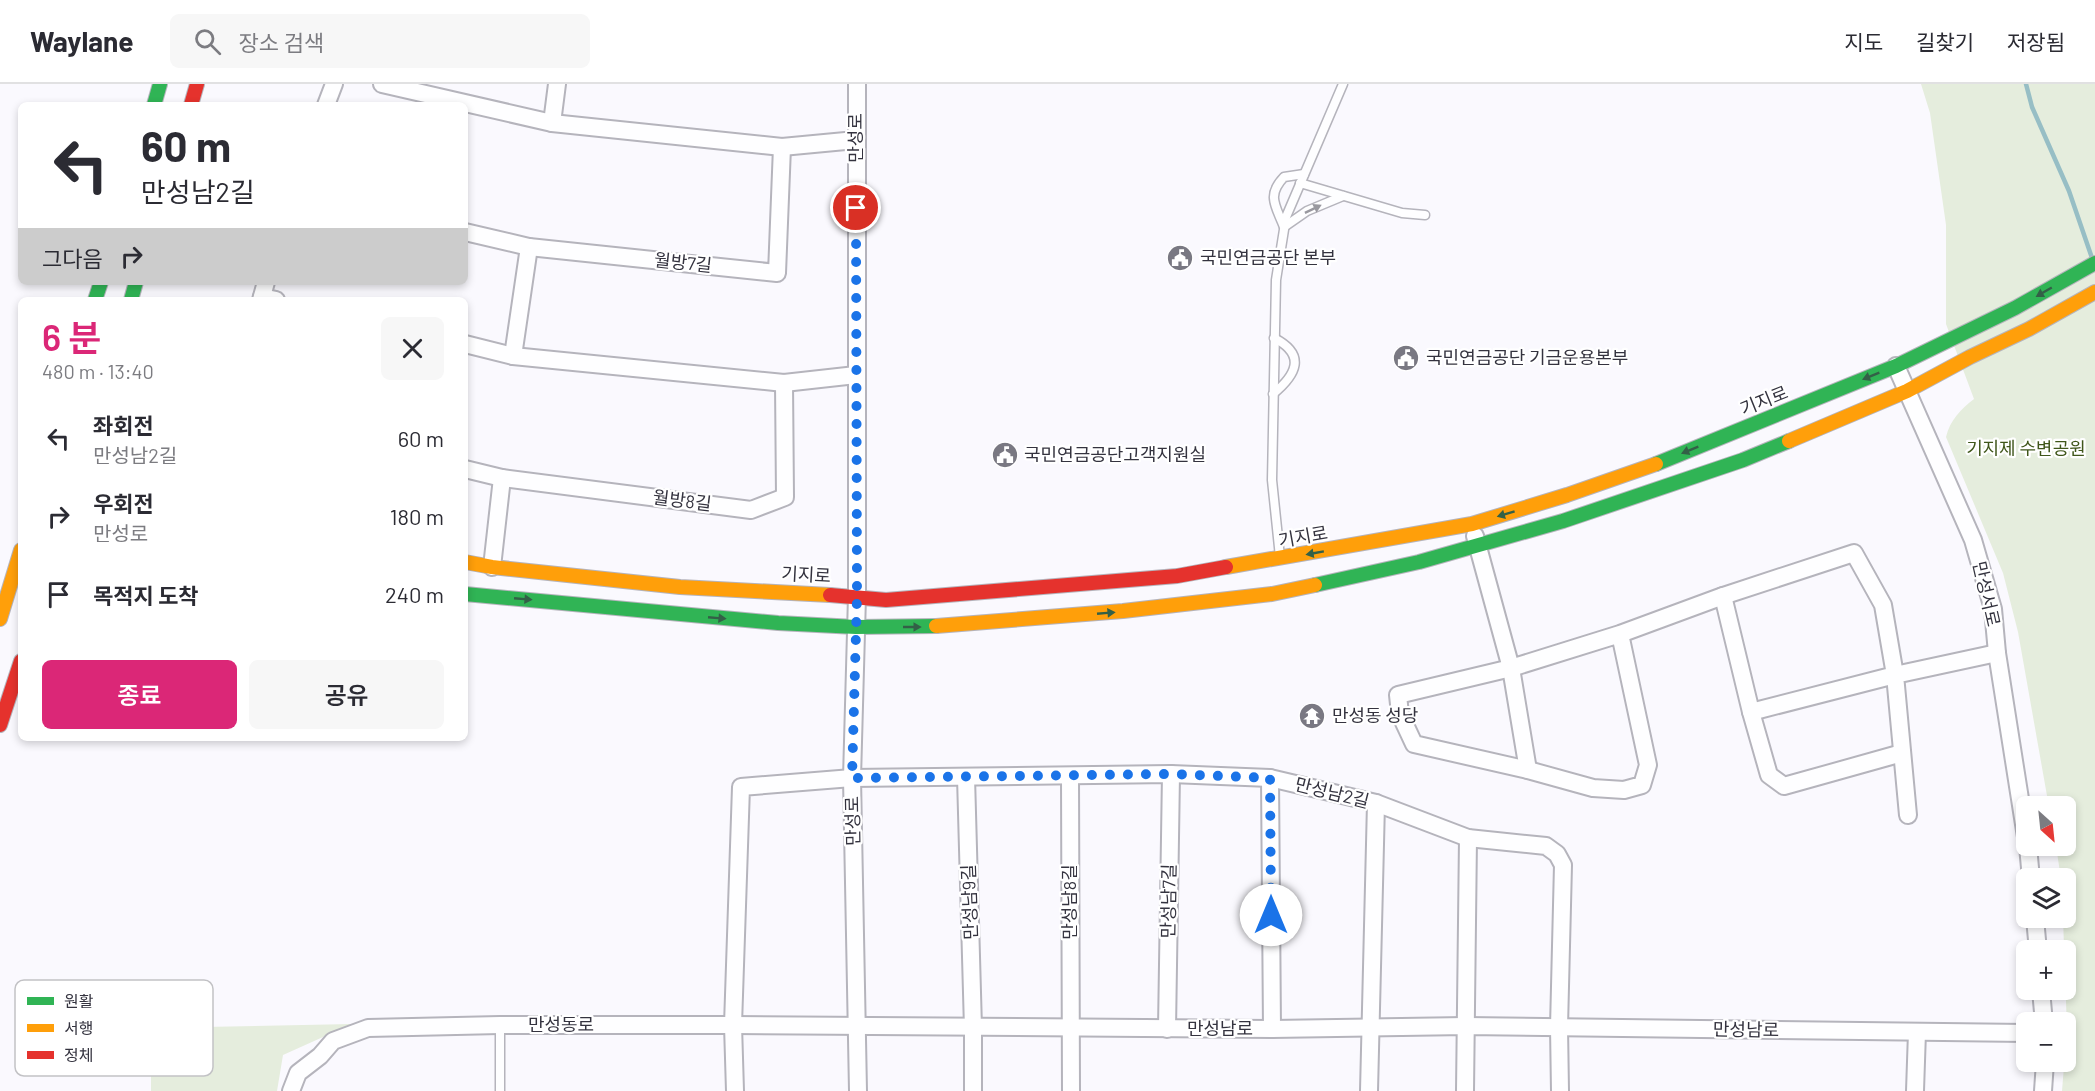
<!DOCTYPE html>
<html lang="ko">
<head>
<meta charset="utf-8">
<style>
  body { margin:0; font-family:Barlow,"Noto Sans KR",sans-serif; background:#f7f7f7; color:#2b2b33; height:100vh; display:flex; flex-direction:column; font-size:22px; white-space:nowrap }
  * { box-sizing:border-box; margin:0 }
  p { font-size:20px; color:#7c7c81 }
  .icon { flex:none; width:33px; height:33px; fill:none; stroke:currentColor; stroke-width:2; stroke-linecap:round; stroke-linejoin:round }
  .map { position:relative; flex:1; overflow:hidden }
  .side { position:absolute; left:18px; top:213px; width:450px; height:444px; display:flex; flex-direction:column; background:#fff; border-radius:9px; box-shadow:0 3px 9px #0003 }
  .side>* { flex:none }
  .guide { position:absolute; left:18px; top:18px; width:450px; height:183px; border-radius:9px; box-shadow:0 3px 9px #0003; background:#fff; color:#2b2b33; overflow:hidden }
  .needle { width:39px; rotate:153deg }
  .fabs { position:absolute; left:2016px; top:712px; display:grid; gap:12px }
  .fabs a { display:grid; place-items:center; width:60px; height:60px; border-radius:9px; background:#fff; box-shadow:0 3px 9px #0003; font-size:30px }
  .pin { position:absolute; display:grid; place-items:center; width:51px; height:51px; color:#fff; margin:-26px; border:3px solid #fff; border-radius:50%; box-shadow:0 2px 6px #0007 }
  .me { position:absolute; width:66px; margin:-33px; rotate:0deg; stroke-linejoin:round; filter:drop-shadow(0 0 4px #0008) }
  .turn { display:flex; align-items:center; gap:21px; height:126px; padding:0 24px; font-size:27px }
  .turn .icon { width:78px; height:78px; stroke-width:2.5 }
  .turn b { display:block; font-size:42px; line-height:51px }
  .then { display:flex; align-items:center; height:57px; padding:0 24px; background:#0003; gap:12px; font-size:22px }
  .round { display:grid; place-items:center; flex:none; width:63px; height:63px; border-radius:9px; background:#f7f7f7 }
  .summary { display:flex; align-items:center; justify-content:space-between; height:102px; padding:0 24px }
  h1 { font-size:36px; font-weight:600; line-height:45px; color:#db2777 }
  .cta { display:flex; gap:12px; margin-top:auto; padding:12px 24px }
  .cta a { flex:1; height:69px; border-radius:9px; background:#db2777; color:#fff; font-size:24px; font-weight:600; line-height:69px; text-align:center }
  .cta a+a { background:#f7f7f7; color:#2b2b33 }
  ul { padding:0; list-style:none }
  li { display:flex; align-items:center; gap:18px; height:78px; padding:0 24px }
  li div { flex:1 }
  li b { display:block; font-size:22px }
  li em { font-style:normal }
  header { display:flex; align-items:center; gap:36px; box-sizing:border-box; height:84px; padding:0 30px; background:#fff; border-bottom:2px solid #e1e1e2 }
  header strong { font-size:28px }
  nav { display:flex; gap:33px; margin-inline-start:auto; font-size:21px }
  .search { width:420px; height:54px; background:#f7f7f7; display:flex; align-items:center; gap:15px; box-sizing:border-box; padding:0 21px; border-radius:9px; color:#7c7c81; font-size:22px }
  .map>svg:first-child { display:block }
  .green { fill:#e5eddd }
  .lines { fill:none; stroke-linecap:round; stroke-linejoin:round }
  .stream { stroke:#97bec5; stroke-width:4.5 }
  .lane-casing { stroke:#b5b4bc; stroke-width:11 }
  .street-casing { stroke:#b5b4bc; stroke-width:20 }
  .fast-casing { stroke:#b5b4bc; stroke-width:16 }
  .slow-casing { stroke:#b5b4bc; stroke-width:16 }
  .jam-casing { stroke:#b5b4bc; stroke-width:16 }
  .lane { stroke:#fefeff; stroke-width:8 }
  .street { stroke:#fefeff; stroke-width:16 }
  .fast { stroke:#30b455; stroke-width:14 }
  .slow { stroke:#ff9f0a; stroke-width:14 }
  .jam { stroke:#e5322d; stroke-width:14 }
  .oneway { fill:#99989f }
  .oneway2 { fill:#336047 }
  .route { stroke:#1a73e8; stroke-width:10; stroke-dasharray:0 18 }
  .labels { text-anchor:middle; stroke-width:4.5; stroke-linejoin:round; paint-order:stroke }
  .street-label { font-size:18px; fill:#34333f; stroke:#fff }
  .poi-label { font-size:18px; fill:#34333f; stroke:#fff; text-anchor:start }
  .park-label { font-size:18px; fill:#3f561a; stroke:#fff }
  .key { fill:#fff; stroke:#c2c2c5; stroke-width:1.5 }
  .key-label { font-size:16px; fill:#34333f }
</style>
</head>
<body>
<header>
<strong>Waylane</strong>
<div class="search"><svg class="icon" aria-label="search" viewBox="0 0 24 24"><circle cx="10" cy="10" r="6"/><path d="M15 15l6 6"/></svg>장소 검색</div>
<nav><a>지도</a><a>길찾기</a><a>저장됨</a></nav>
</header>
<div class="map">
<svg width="2095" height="1007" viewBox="0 0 2095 1007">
  <rect width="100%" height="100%" fill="#faf9fe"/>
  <g class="green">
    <path d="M1921 0H2095V1007H2062L2067 945 2063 834H2066V795H2061L2056 762H2066V723H2049L2018 548 2003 489 1946 353C1950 336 1961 325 1974 315L1946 240V141L1930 29Z"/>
    <polygon points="352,940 283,971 277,1007 151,1007 151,944"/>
  </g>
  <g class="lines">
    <polyline class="stream" points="2026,0 2032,23 2069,107 2092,174"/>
    <g class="lane-casing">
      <g id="lane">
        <path d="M1304 90 1284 93C1266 112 1276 122 1284 143L1307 127 1343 112"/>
        <polyline points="1300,99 1402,129 1425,131"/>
        <path d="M1273 310C1296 291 1307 271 1274 254"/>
        <polyline points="1280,473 1272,396 1276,196 1286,133 1343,0"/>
        <polyline points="500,1007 500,941"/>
      </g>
    </g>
    <g class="street-casing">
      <g id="street">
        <polyline points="382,0 552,39 782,63 856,56"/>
        <polyline points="857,0 857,512 852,694 858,1007"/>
        <polyline points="326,21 334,0"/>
        <polyline points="552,39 557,0"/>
        <polyline points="465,148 529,163 777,189 782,63"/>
        <polyline points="262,213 276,216"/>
        <polyline points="261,216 266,198"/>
        <polyline points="465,260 513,272 784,299 856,291"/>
        <polyline points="513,272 529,163"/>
        <polyline points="1896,282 1973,456 1993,525 1997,569 2026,753"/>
        <polyline points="465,385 502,394 751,426 785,413 784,299"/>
        <polyline points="1475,452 1511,584 1528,686"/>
        <polyline points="492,483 502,394"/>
        <polyline points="1723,512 1751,628 1769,691 1784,702 1902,669"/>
        <polyline points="1620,550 1648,681 1642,701 1624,706 1593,704 1528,686 1414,660 1400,630 1398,611 1511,584 1620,550 1723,512 1854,469 1883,521 1895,591 1751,628"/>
        <polyline points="966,693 973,944 973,1007"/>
        <polyline points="1070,693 1071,1007"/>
        <polyline points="1270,694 1272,945"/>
        <polyline points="1908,731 1895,591 1997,569"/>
        <polyline points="2028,762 2031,795"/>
        <polyline points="2035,834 2038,867"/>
        <polyline points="2041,906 2044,939"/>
        <polyline points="1167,945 1171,690"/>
        <polyline points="291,1007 298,989 320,972 333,957 368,944 500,941 733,941 1272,945 1466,942 2026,949"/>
        <polyline points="735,1007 733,941 741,703 852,694 1171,690 1270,694 1376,719 1468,754 1546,762 1557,770 1563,781 1559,943 1560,1007"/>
        <polyline points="1369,1007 1376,719"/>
        <polyline points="1465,1007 1468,754"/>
        <polyline points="1915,1007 1917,948"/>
        <polyline points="2043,1007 2045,978"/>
      </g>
    </g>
    <g class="fast-casing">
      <g id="fast">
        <polyline points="154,21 160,0"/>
        <polyline points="95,216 101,198"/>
        <polyline points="131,216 136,198"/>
        <polyline points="1656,380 1896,282 2015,224 2095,179"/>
        <polyline points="1315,501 1419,478 1563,437 1743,376 1789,357"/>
        <polyline points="465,510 778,539 856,543 936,542"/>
      </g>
    </g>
    <g class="slow-casing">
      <g id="slow">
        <polyline points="1789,357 1907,307 1970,273 2029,245 2095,208"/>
        <polyline points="465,478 492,483 680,503 830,511"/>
        <polyline points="1226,483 1472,440 1567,411 1656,380"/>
        <polyline points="0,535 21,466"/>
        <polyline points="936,542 1123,527 1272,510 1315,501"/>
      </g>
    </g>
    <g class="jam-casing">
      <g id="jam">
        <polyline points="191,21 197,0"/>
        <polyline points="830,511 886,516 1177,492 1226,483"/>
        <polyline points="0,641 21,577"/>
      </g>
    </g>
    <use href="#lane" class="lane"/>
    <use href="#street" class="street"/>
    <use href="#fast" class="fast"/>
    <use href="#slow" class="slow"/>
    <use href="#jam" class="jam"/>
  </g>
  <defs><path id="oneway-solid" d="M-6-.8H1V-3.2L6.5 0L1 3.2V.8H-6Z" transform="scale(1.5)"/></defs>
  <use class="oneway" href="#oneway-solid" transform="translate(1313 125) rotate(-26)"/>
  <g class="oneway2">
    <use href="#oneway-solid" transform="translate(2044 208) rotate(150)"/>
    <use href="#oneway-solid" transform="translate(1871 292) rotate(158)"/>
    <use href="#oneway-solid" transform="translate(1690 366) rotate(158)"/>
    <use href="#oneway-solid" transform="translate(1506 430) rotate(163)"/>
    <use href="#oneway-solid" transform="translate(1315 469) rotate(170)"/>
    <use href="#oneway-solid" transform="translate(523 515) rotate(5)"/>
    <use href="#oneway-solid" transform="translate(1106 529) rotate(-5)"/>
    <use href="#oneway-solid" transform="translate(717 534) rotate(5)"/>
    <use href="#oneway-solid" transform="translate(912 543)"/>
  </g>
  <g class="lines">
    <polyline class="route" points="856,124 857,512 852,694 1172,690 1270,694 1271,831"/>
  </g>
  <defs>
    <g id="civic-disc" transform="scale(1.35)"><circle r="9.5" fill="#797882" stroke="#fff"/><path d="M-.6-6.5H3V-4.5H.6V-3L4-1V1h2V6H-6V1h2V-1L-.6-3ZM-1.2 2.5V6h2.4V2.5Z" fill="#fff"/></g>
    <g id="temple-disc" transform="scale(1.35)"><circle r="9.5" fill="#797882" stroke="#fff"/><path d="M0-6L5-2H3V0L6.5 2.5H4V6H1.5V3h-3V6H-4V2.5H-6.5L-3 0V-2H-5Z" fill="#fff"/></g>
  </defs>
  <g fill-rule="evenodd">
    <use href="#civic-disc" x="1180" y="174"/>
    <use href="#civic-disc" x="1406" y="274"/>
    <use href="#civic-disc" x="1005" y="371"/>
    <use href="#temple-disc" x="1312" y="632"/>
  </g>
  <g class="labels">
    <g class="street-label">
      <text transform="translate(856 54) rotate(-90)" y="6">만성로</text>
      <text transform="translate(683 179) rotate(6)" y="6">월방7길</text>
      <text transform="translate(1764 317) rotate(-22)" y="6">기지로</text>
      <text transform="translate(682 417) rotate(7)" y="6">월방8길</text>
      <text transform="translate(1303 453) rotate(-10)" y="6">기지로</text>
      <text transform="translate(806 491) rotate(3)" y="6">기지로</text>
      <text transform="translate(1986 510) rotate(77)" y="6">만성서로</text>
      <text transform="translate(1332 709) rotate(14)" y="6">만성남2길</text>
      <text transform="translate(853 737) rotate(-91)" y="6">만성로</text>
      <text transform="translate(1169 817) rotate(-89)" y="6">만성남7길</text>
      <text transform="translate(970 818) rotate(-92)" y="6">만성남9길</text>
      <text transform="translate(1070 818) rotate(-90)" y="6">만성남8길</text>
      <text x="561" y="947">만성동로</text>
      <text x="1220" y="951">만성남로</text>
      <text transform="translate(1746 946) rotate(1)" y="6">만성남로</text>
    </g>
    <g class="poi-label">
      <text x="1200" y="180">국민연금공단 본부</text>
      <text x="1426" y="280">국민연금공단 기금운용본부</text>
      <text x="1024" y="377">국민연금공단고객지원실</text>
      <text x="1332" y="638">만성동 성당</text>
    </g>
    <g class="park-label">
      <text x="2026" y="371">기지제 수변공원</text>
    </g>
  </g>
  <rect x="15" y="896" width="198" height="96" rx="9" class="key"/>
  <rect x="27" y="913" width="27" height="8" fill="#30b455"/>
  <rect x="27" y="940" width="27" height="8" fill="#ff9f0a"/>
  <rect x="27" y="967" width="27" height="8" fill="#e5322d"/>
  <g class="key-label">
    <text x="64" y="923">원활</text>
    <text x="64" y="950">서행</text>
    <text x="64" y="977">정체</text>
  </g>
</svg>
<div class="fabs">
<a><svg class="needle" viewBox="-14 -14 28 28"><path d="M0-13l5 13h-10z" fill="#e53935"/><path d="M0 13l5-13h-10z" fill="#7c7c81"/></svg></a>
<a><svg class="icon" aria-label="layers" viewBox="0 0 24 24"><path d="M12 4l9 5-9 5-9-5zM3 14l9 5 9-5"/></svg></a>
<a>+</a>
<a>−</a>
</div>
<div class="pin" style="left:856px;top:124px;background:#d93025"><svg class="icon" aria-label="arrive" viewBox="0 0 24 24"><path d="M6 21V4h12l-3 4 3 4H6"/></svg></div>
<svg class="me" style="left:1271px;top:831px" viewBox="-20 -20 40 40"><circle r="19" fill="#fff"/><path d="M0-13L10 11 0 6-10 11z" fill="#1a73e8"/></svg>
<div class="guide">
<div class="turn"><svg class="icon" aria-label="left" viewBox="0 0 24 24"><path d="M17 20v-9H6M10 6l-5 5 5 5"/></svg><div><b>60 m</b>만성남2길</div></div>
<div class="then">그다음<svg class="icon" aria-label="right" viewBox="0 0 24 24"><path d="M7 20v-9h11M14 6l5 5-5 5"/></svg></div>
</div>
<section class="side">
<div class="summary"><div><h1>6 분</h1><p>480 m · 13:40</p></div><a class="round"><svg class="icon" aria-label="close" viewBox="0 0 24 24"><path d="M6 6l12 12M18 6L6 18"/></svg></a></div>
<ul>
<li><svg class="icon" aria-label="left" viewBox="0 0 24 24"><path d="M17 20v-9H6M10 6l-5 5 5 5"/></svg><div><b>좌회전</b><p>만성남2길</p></div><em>60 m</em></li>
<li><svg class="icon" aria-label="right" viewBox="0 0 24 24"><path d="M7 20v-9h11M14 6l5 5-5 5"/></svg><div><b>우회전</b><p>만성로</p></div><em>180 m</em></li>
<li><svg class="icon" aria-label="arrive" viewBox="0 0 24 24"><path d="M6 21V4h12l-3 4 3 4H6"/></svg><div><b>목적지 도착</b></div><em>240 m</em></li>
</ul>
<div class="cta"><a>종료</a><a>공유</a></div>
</section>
</div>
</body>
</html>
